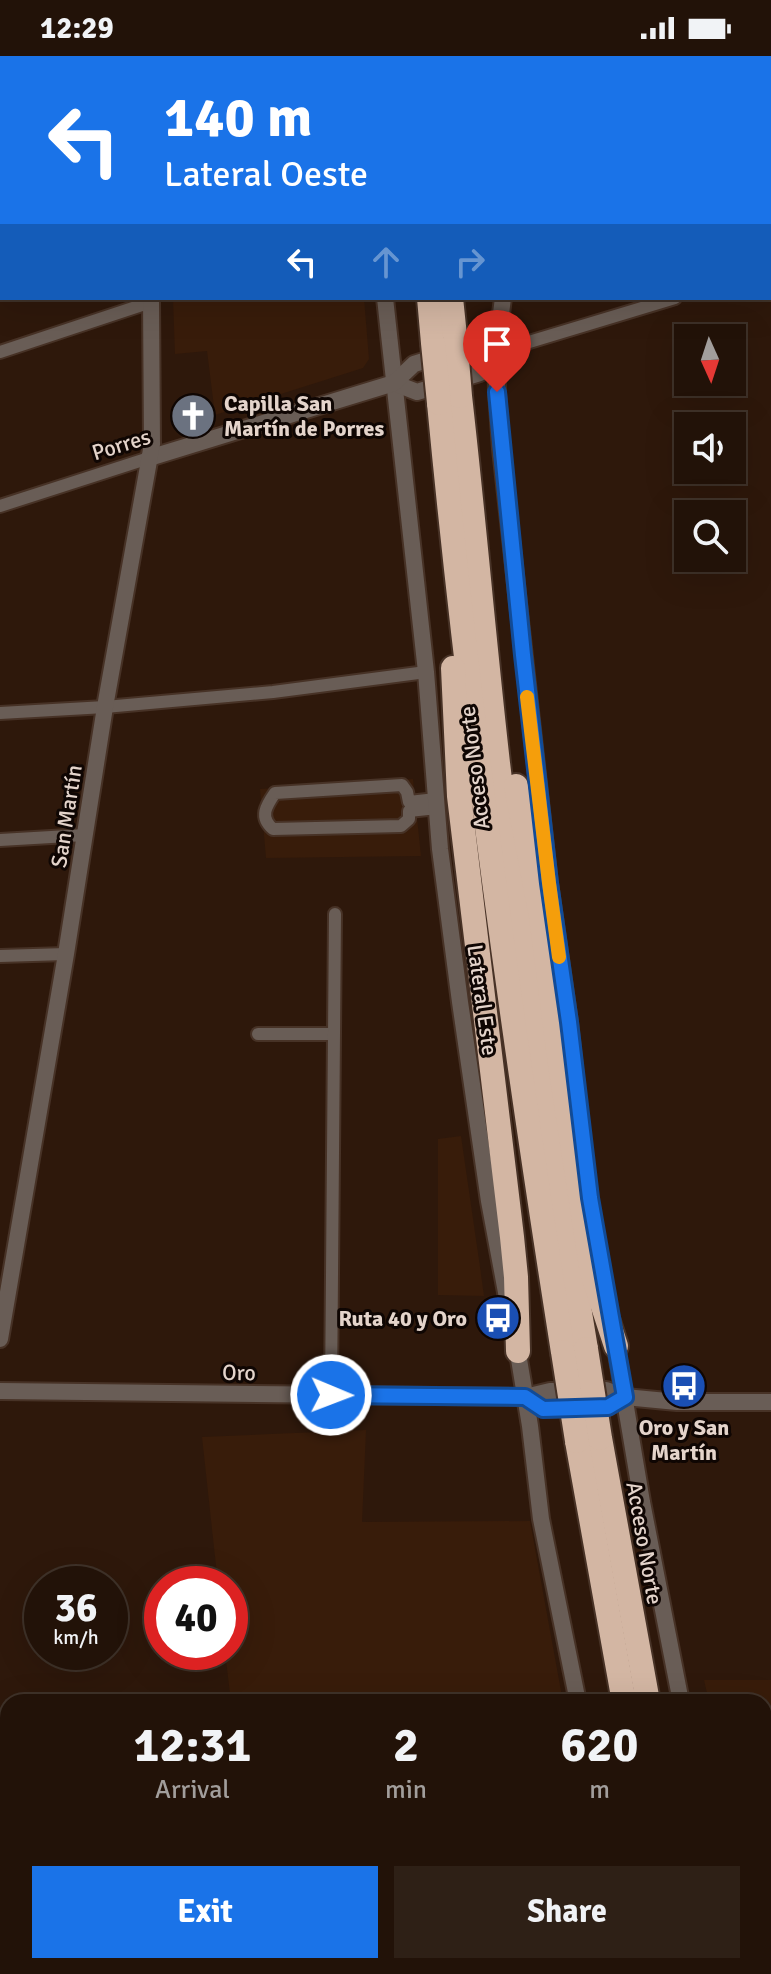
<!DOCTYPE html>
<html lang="en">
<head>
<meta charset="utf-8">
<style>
  body { margin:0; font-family:Signika,sans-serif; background:#2e2016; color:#f1f3f6; height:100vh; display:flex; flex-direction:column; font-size:30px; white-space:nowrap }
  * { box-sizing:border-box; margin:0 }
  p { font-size:26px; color:#a29e9c }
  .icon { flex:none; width:44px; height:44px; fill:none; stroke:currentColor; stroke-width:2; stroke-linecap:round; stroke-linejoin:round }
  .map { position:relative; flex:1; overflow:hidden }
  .panel { position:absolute; left:0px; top:1638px; width:772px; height:280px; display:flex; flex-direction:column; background:#221208; border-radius:24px 24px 0 0; box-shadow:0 8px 32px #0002,0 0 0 2px #3f3229 }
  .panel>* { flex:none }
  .hud { position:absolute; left:0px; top:0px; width:772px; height:244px; box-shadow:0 8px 32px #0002,0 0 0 2px #3f3229; background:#1a73e8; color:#fff; overflow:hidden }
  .needle { width:52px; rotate:177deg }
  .controls { position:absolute; left:674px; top:268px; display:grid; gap:16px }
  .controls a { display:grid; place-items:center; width:72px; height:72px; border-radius:0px; background:#221208; box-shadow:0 8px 32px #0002,0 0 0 2px #3f3229; font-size:40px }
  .speed { position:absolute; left:24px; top:1510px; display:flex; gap:16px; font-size:40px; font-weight:700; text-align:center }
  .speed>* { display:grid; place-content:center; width:104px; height:104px; border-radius:50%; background:#221208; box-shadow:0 8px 32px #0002,0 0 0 2px #3f3229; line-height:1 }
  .speed small { font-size:20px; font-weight:400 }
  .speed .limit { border:12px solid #d22; background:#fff; color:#111 }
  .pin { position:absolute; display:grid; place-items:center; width:68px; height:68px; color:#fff; margin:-82px -34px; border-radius:50% 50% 50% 0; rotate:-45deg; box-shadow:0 0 8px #0007 }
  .pin .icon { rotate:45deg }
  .me { position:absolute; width:88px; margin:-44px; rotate:91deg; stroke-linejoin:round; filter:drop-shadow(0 0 6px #0008) }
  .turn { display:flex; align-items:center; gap:28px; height:168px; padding:0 32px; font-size:36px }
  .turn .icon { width:104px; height:104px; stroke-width:2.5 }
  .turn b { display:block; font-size:56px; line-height:68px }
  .lanes { display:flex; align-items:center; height:76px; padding:0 32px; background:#0003; justify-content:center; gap:40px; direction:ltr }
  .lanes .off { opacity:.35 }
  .eta { display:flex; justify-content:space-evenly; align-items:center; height:136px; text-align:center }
  .eta b { font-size:48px; font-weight:700; line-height:56px }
  .button { display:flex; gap:16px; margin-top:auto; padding:16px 32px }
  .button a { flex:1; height:92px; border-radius:0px; background:#1a73e8; color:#fff; font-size:32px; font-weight:700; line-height:92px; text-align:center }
  .button a+a { background:#2e2016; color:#f1f3f6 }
  .status { display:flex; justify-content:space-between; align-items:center; height:56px; padding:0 40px; background:#221208; direction:ltr }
  .status svg { height:22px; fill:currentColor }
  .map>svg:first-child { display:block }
  .built { fill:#381c0a }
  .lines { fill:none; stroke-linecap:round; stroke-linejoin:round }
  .minor-casing { stroke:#473226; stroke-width:16 }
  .tertiary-casing { stroke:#473226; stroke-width:20 }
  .motorway-casing { stroke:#473226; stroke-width:28 }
  .minor { stroke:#695d56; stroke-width:12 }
  .tertiary { stroke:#695d56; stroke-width:16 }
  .motorway { stroke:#d3b6a3; stroke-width:24 }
  .motorway-bridge-casing { stroke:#473226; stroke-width:28; stroke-linecap:butt }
  .motorway-bridge { stroke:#d3b6a3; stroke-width:24 }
  .route-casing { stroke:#114b97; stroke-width:20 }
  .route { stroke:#1a73e8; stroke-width:14 }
  .slow { stroke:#f59e0b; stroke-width:14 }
  .labels { text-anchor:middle; stroke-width:6; stroke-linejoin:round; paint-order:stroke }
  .poi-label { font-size:22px; font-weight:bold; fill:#e4d4cb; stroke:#0f0603; text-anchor:start }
  .street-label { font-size:22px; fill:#e4d4cb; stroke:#0f0603 }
</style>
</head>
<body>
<div class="status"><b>12:29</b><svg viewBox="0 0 49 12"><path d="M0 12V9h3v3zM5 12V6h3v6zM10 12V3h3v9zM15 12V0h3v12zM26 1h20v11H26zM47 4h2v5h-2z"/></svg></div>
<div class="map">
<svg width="771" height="1918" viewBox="0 0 771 1918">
  <rect width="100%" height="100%" fill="#2e180b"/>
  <g class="built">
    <polygon points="173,242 364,242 369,303 363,312 215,359 207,295 175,298"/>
    <polygon points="413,723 421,800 266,802 260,733"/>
    <polygon points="461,1080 480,1211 484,1240 438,1239 438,1083"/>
    <polygon points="366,1374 362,1466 530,1465 563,1646 231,1646 225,1596 230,1596 230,1528 218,1528 202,1381"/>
    <polygon points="704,1624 771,1624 771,1895 764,1895 764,1646 709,1646"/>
    <polygon points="259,1910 611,1910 612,1918 260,1918"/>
  </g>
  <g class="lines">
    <g class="minor-casing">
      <g id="minor">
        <polyline points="770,38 771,37"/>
        <polyline points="0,149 2,149"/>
        <polyline points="770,214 771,213"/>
        <polyline points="0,296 151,246"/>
        <polyline points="496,296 675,242"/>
        <polyline points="0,450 149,402"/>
        <polyline points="0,657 105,651 273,636 426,616"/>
        <path d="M436 743 409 746 407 736 402 729 275 737C266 750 259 761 273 773L401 770 409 763V755L437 752"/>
        <polyline points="0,784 85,779"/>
        <polyline points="0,900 66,898"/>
        <polyline points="258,978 334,978"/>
        <polyline points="331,1339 335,858"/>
      </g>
    </g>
    <g class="tertiary-casing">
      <g id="tertiary">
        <polyline points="150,0 150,2"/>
        <polyline points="364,0 364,2"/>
        <polyline points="492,0 492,2"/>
        <polyline points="385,242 426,616 440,793 460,946 489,1145 508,1247"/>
        <polyline points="503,242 496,296 497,336 501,393 549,827 569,966 580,1067"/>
        <polyline points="394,327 417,336 480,317 496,296"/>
        <polyline points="149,402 394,327 414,308 478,288 496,296"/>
        <polyline points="614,1280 642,1446 681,1646"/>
        <polyline points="0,1283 66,898 105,651 152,388 151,242"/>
        <polyline points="516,1285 530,1370 541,1463 578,1646"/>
        <polyline points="0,1335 525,1341 550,1335 606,1334 625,1341 677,1346 771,1346"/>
        <polyline points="525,1341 543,1353 608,1351 625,1341"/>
        <polyline points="632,1910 633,1918"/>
        <polyline points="736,1910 737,1918"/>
      </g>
    </g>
    <g class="motorway-casing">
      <g id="motorway">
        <polyline points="407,0 407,2"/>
        <polyline points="430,0 430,2"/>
        <polyline points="429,242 433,287"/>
        <polyline points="451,242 455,280"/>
        <path d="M460 340C474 462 484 585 498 707 521 903 554 1098 586 1293"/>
        <path d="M439 347C469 664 513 981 563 1296"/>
        <polyline points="453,612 459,740 512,1181 516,1221 518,1295"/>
        <polyline points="516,730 541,861 560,1009 592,1217 616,1290"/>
        <polyline points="600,1382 648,1646"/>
        <polyline points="577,1385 624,1646"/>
        <polyline points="675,1910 677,1918"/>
        <polyline points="699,1910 701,1918"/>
      </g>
    </g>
    <use href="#minor" class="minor"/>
    <use href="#tertiary" class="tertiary"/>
    <use href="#motorway" class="motorway"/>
    <g class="motorway-bridge-casing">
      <g id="motorway-bridge">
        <polyline points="455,280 460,340"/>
        <polyline points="433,287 439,347"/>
        <polyline points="586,1293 600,1382"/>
        <polyline points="563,1296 577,1385"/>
      </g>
    </g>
    <use href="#motorway-bridge" class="motorway-bridge"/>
  </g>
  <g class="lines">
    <g class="route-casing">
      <polyline id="route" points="331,1339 525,1341 543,1353 608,1351 625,1341 590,1142 569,966 549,827 523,599 497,336"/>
    </g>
    <use href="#route" class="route"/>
    <polyline class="slow" points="527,641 549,827 559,901"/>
  </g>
  <defs>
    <g id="church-disc" transform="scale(2.3)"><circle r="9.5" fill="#6b7280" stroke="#0f0603"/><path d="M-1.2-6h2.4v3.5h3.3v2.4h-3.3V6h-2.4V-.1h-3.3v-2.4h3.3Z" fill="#fff"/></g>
    <g id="bus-disc" transform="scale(2.3)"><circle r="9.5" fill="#1a4fb4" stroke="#0f0603"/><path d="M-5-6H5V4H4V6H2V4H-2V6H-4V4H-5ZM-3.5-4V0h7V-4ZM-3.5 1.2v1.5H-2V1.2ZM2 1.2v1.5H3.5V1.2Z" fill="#fff"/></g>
  </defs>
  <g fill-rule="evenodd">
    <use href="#church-disc" x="193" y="360"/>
    <use href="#bus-disc" x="498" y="1262"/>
    <use href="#bus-disc" x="684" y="1330"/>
  </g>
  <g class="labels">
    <g class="poi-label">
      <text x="224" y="355">Capilla San<tspan x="224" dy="25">Martín de Porres</tspan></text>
      <text x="467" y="1270" text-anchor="end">Ruta 40 y Oro</text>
      <text x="684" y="1379" text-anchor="middle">Oro y San<tspan x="684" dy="25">Martín</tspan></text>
    </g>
    <g class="street-label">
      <text transform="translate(121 388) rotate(-17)" y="8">Porres</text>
      <text transform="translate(474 712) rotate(-97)" y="8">Acceso Norte</text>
      <text transform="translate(66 760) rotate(-81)" y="8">San Martín</text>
      <text transform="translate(483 944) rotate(82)" y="8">Lateral Este</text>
      <text transform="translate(239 1316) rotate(1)" y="8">Oro</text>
      <text transform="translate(645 1487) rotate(80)" y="8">Acceso Norte</text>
    </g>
  </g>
</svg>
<div class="controls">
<a><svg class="needle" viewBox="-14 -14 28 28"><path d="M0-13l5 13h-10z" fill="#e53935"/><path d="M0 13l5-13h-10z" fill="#a29e9c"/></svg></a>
<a><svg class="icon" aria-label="sound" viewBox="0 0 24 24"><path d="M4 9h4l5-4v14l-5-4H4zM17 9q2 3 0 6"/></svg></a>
<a><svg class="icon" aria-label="search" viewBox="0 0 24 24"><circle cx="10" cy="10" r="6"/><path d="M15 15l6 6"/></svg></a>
</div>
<div class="speed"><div>36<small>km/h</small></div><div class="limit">40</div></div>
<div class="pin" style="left:497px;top:336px;background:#d93025"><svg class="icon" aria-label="arrive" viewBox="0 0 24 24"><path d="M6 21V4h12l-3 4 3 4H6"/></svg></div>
<svg class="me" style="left:331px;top:1339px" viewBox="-20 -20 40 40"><circle r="17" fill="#1a73e8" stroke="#fff" stroke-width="3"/><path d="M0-11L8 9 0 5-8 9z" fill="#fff"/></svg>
<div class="hud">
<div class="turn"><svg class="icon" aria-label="left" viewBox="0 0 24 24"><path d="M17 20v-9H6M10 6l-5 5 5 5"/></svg><div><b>140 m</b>Lateral Oeste</div></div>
<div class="lanes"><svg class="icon" aria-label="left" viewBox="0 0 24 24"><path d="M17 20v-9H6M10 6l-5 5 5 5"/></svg><svg class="icon off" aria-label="ahead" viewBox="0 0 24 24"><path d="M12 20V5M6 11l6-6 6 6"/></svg><svg class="icon off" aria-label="right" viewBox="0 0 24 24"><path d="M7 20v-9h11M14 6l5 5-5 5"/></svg></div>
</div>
<section class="panel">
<div class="eta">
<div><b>12:31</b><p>Arrival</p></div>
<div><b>2</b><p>min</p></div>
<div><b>620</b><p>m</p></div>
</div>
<div class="button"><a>Exit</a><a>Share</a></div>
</section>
</div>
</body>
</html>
